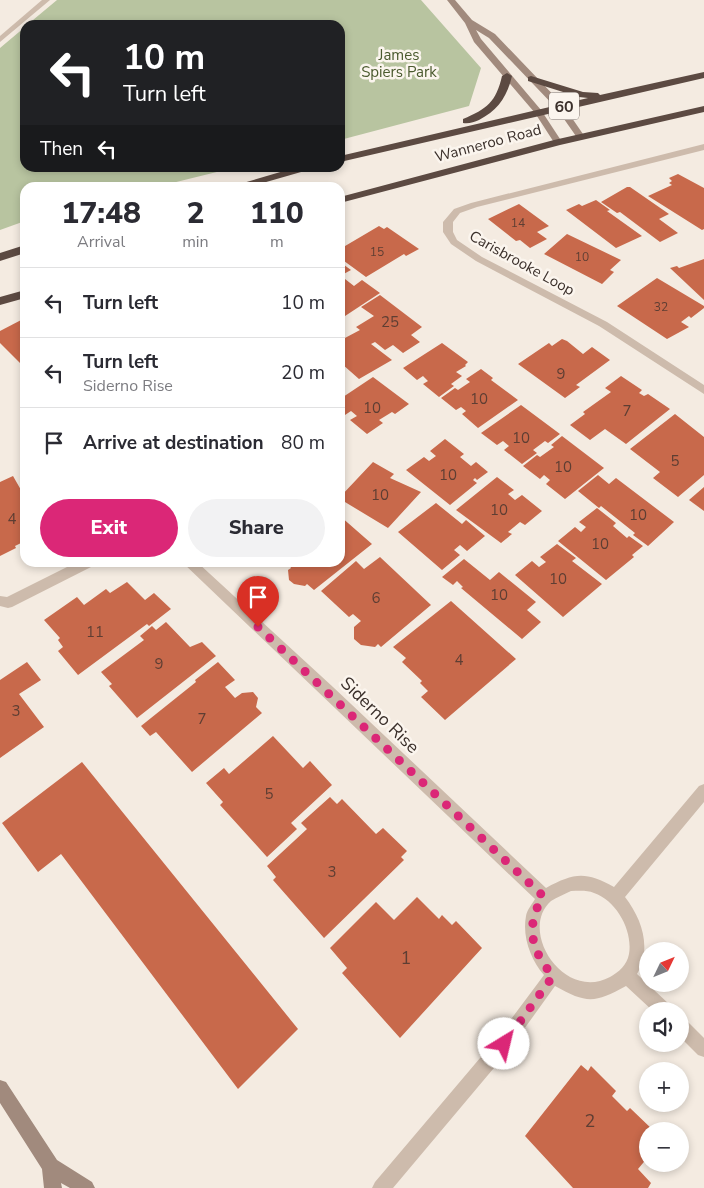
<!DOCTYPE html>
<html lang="en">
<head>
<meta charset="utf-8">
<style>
  body { margin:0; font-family:"Nunito Sans",sans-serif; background:#f2f2f3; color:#2b2b33; height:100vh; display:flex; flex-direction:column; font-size:19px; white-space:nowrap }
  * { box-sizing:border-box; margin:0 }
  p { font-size:16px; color:#7c7c81 }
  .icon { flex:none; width:28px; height:28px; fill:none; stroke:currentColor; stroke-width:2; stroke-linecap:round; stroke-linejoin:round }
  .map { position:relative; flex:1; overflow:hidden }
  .drawer { position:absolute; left:20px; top:182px; width:325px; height:385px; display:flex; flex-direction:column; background:#fff; border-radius:15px; box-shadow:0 2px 8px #0003 }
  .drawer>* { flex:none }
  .hud { position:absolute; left:20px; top:20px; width:325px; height:152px; border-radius:15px; box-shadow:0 2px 8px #0003; background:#202124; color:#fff; overflow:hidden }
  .needle { width:32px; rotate:47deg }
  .controls { position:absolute; left:639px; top:942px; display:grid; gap:10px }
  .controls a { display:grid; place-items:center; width:50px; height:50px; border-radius:50%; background:#fff; box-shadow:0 2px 8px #0003; font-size:25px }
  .pin { position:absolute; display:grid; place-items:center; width:42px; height:42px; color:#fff; margin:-51px -21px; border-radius:50% 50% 50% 0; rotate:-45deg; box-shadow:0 0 5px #0007 }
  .pin .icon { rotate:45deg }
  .me { position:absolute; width:55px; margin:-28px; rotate:36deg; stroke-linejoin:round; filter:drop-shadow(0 0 4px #0008) }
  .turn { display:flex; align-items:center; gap:18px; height:105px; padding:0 20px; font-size:22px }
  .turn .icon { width:65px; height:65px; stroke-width:2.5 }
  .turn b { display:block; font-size:35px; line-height:42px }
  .then { display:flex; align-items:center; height:48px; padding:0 20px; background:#0003; gap:10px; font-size:19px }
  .eta { display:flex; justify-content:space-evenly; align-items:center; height:85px; text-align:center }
  .eta b { font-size:30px; font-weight:800; line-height:35px }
  .button { display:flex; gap:10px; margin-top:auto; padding:10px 20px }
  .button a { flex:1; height:58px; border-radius:30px; background:#db2777; color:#fff; font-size:20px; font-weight:800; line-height:58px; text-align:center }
  .button a+a { background:#f2f2f3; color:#2b2b33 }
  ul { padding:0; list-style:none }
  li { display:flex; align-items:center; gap:15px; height:70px; padding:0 20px; border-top:1px solid #e1e1e2 }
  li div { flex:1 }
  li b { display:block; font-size:19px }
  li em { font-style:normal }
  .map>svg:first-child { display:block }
  .green { fill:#b8c4a0 }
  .building { fill:#c8694b }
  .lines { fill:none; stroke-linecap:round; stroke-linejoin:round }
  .street { fill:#cdbbac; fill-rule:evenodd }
  .secondary { fill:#a18a7d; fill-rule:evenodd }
  .highway { fill:#5c4a42; fill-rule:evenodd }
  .route { stroke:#db2777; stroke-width:9; stroke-dasharray:0 16.2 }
  .labels { text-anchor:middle; stroke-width:5; stroke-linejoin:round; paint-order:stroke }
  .far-number-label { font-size:12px; fill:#5e3e33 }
  .far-park-label { font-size:15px; fill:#4a5a2e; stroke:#fbf5ee }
  .far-street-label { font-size:15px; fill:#3b302b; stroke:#fbf5ee }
  .number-label { font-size:15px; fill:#5e3e33 }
  .shield { fill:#fbf5ee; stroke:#756b66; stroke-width:1 }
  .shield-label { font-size:16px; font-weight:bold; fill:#3b302b }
  .street-label { font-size:18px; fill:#3b302b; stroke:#fbf5ee }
  .near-number-label { font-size:18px; fill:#5e3e33 }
</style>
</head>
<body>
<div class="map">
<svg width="704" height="1188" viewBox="0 0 704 1188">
  <rect width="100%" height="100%" fill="#f4ebe1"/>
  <g class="green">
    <polygon points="57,0 421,0 481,68 469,106 340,140 340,25 27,25"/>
    <polygon points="25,27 25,168 233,168 156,187 25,188 25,221 0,230 0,48"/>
  </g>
  <g class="building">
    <polygon points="678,174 704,188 704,229 702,230 648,196 672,185 669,183 672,181 669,178"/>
    <polygon points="627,187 630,187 669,214 659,219 678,233 660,242 620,212 617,213 601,202"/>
    <polygon points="596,200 610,210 607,211 642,236 616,248 566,210 579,204 582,206"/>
    <polygon points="519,204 549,226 537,232 547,239 530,248 520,240 516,241 488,219"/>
    <polygon points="379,226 384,229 387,227 419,249 406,256 404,254 366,277 340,258 340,249"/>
    <polygon points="567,234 621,260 610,270 614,272 602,284 544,254"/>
    <polygon points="704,259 704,300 670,268 677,266 679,268"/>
    <polygon points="340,262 351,270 340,276"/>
    <polygon points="657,278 704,306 704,308 691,318 689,316 681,322 689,327 667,339 617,306"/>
    <polygon points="345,279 354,286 362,280 380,293 342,318 340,317 340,282"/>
    <polygon points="380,295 422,327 411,335 420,342 403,353 393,345 385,350 375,342 371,344 392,360 359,379 342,364 340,366 340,336 343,339 360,330 356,327 374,316 361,307"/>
    <polygon points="25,318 25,368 0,343 0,331"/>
    <polygon points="562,339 567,341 583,354 592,347 610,360 576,385 580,387 565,398 518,364 549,343 552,346"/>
    <polygon points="442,343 468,362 465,365 466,366 456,372 462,376 451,384 454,386 439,397 423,384 428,381 423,376 417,380 403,368"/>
    <polygon points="481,369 493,378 491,380 518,400 478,428 462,414 466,411 461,407 456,410 441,398 455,388 458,390 470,382 466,379"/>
    <polygon points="621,376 642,390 639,393 644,396 648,394 670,409 626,444 605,429 590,440 570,425 585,414 583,412 611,392 605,388"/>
    <polygon points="373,377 409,404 395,414 392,412 379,420 383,423 367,434 350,420 357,416 351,411 345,415 340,411 340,399"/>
    <polygon points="521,405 560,434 548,443 545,441 533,450 537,453 522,464 504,450 509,446 503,441 497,445 481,433"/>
    <polygon points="675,414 704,437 704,475 678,497 653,478 660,472 630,449"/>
    <polygon points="562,436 604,468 565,499 546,484 550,480 544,475 540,479 523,466 537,455 540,457 554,447 551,445"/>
    <polygon points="445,439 464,454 460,457 471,466 476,462 488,472 477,480 475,478 473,480 477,483 450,505 406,470 424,457 429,461 436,456 430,451"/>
    <polygon points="373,462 394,474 390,478 421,492 388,528 340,499 340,497"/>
    <polygon points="598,475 609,484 616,478 674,522 648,546 633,535 635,533 601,506 599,508 578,491"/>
    <polygon points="13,476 25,497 25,541 15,546 16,548 0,556 0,482"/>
    <polygon points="497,477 514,490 508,494 515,500 522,495 542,511 525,525 520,522 508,532 512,534 501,543 456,510"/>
    <polygon points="704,487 704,511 689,500"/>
    <polygon points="436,503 462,524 466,520 485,536 467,551 460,545 454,550 460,555 442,570 398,532"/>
    <polygon points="597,508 616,523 613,526 627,538 629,536 643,546 632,555 634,557 606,580 558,541 575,527 581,532 586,527 579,522"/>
    <polygon points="340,516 372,544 314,590 307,584 305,586 294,584 289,580 288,570 291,568 288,562 340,562"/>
    <polygon points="557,544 576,558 572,561 602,584 563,617 515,575 532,561 539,567 546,562 540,557"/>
    <polygon points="380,557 431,605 381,647 378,644 375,647 361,645 354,639 354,627 361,621 353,614 349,617 321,591 356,561 364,569"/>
    <polygon points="464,559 490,580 499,572 536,602 527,610 541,622 522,639 461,588 463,587 457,581 453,585 442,577"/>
    <polygon points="127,582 145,600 154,593 171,609 149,626 147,624 78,675 58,651 63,647 58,640 60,638 44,620 77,597 84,605 106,589 110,593"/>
    <polygon points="451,601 516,659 445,720 421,697 428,691 420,683 422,681 402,662 406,658 393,647"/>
    <polygon points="166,622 190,647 202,642 216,656 137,718 109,686 112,684 101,672 144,640 140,636 152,626 156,630"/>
    <polygon points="27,662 41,680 19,694 44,727 0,758 0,680"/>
    <polygon points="218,662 235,680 225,687 235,698 242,693 253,692 258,698 256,707 262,713 192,772 156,732 150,736 141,726 196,682 195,680"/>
    <polygon points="273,736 303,768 310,761 332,785 291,823 297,829 267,857 220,805 223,802 206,783 224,768 229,774"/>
    <polygon points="82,762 298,1029 238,1089 61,854 38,872 2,823"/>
    <polygon points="330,797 337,804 342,799 376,834 383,828 407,851 401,857 404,860 324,938 273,880 276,877 267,866 307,829 301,823"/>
    <polygon points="417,897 439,919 442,915 452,925 456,921 482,948 400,1038 342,973 347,968 330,948 376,902 394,920"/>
    <polygon points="581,1065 588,1071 591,1066 616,1091 612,1096 627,1111 630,1108 654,1131 648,1131 648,1157 638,1169 651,1183 648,1188 573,1188 525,1136"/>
  </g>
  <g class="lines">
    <g class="street">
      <polygon points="42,0 50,0 0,42 0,36"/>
      <polygon points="704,144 704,150 477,207 460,213 453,222 453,232 457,240 482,257 607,322 704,385 704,394 599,326 476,261 451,244 443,232 443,222 454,209 471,203"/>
      <polygon points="77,562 95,562 93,566 12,607 8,608 0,606 0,596 7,597"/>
      <path d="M182 562H197L333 687 546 888C574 873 585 871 614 887L699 786 704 784V802L625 897C642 919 652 948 637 974L670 1005 672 1011H653L626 986C595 1003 587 1004 555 986L509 1050 393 1188H372L375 1182 497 1038 544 975C531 960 522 937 526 916 527 910 532 904 535 899ZM571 891C579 891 587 890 594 893 617 901 633 931 629 954 627 965 619 972 610 977 563 1002 518 930 551 901 557 897 565 894 571 891Z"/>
      <polygon points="680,1018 686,1020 704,1038 704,1057 698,1055 680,1037"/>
    </g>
    <g class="secondary">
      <polygon points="447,0 455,0 472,20 495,34 563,105 585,137 584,139 578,139 557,109 489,38 476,30 481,39 541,110 562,142 555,144 535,113 474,42 465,23"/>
      <polygon points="0,1080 6,1082 57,1160 92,1182 95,1188 70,1188 61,1183 62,1188 44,1188 42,1169 0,1103"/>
    </g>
    <g class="highway">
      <polygon points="704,72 704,78 340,162 340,156 588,98 579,97 528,81 528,77 531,76 583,92 598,93 600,95"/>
      <path d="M507 73 512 76C507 97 498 110 479 120 474 122 469 124 463 123V119C487 109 496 102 502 76Z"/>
      <polygon points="704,106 704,112 560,145 340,203 340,197 554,140"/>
      <polygon points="294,168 309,168 308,170 245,188 226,188"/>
      <polygon points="25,245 25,253 0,261 0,253"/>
      <polygon points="25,290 25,298 0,305 0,297"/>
    </g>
  </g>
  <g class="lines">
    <path class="route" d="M258 627 543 896C525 927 531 950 553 976L504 1044"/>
  </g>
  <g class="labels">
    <g class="far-number-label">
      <text x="518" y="227">14</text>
      <text x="377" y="256">15</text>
      <text x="582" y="261">10</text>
      <text x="661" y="311">32</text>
    </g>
    <g class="far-park-label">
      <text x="399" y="60">James<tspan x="399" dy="17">Spiers Park</tspan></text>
    </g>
    <g class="far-street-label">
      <text transform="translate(488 143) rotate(-15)" y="5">Wanneroo Road</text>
      <text transform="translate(522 263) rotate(29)" y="5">Carisbrooke Loop</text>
    </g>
    <g class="number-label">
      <text x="390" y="327">25</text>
      <text x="561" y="379">9</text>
      <text x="479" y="404">10</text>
      <text x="372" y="413">10</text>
      <text x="627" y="416">7</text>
      <text x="521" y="443">10</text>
      <text x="675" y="466">5</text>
      <text x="563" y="472">10</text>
      <text x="448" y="480">10</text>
      <text x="380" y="500">10</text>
      <text x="499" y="515">10</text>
      <text x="638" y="520">10</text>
      <text x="12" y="524">4</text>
      <text x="600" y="549">10</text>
      <text x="558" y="584">10</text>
      <text x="499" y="600">10</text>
      <text x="376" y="603">6</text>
      <text x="95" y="637">11</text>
      <text x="459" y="665">4</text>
      <text x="159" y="669">9</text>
      <text x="16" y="716">3</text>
      <text x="202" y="724">7</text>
      <text x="269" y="799">5</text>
      <text x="332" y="877">3</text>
    </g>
    <rect class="shield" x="549" y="92.5" width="30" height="27" rx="4"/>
    <g class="shield-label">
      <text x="564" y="112">60</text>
    </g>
    <g class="street-label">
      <text transform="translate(380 715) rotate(44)" y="6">Siderno Rise</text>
    </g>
    <g class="near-number-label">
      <text x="406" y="964">1</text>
      <text x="590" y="1127">2</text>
    </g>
  </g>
</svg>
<div class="controls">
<a><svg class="needle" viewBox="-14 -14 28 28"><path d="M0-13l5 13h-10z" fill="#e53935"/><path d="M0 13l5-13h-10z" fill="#7c7c81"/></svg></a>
<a><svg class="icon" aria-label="sound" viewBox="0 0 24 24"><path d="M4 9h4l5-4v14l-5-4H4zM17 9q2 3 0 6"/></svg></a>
<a>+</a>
<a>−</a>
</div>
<div class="pin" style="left:258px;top:627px;background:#d93025"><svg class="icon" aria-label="arrive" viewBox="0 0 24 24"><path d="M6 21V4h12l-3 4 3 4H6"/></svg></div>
<svg class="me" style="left:504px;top:1044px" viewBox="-20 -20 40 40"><circle r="19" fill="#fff"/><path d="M0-13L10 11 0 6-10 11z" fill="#db2777"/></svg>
<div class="hud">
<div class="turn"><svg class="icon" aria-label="left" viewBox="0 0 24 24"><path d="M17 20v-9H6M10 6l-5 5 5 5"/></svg><div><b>10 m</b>Turn left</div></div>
<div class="then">Then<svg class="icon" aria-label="left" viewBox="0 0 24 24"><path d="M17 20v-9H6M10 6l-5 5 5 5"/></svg></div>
</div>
<section class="drawer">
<div class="eta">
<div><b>17:48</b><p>Arrival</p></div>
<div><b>2</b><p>min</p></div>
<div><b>110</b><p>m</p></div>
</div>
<ul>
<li><svg class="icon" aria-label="left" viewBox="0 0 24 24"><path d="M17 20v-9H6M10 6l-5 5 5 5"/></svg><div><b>Turn left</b></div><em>10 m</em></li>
<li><svg class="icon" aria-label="left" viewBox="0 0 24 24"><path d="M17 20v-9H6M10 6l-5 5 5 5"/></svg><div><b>Turn left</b><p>Siderno Rise</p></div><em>20 m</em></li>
<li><svg class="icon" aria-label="arrive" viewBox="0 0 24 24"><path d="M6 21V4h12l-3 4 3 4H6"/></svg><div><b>Arrive at destination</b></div><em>80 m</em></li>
</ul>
<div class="button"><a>Exit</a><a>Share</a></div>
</section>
</div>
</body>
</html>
